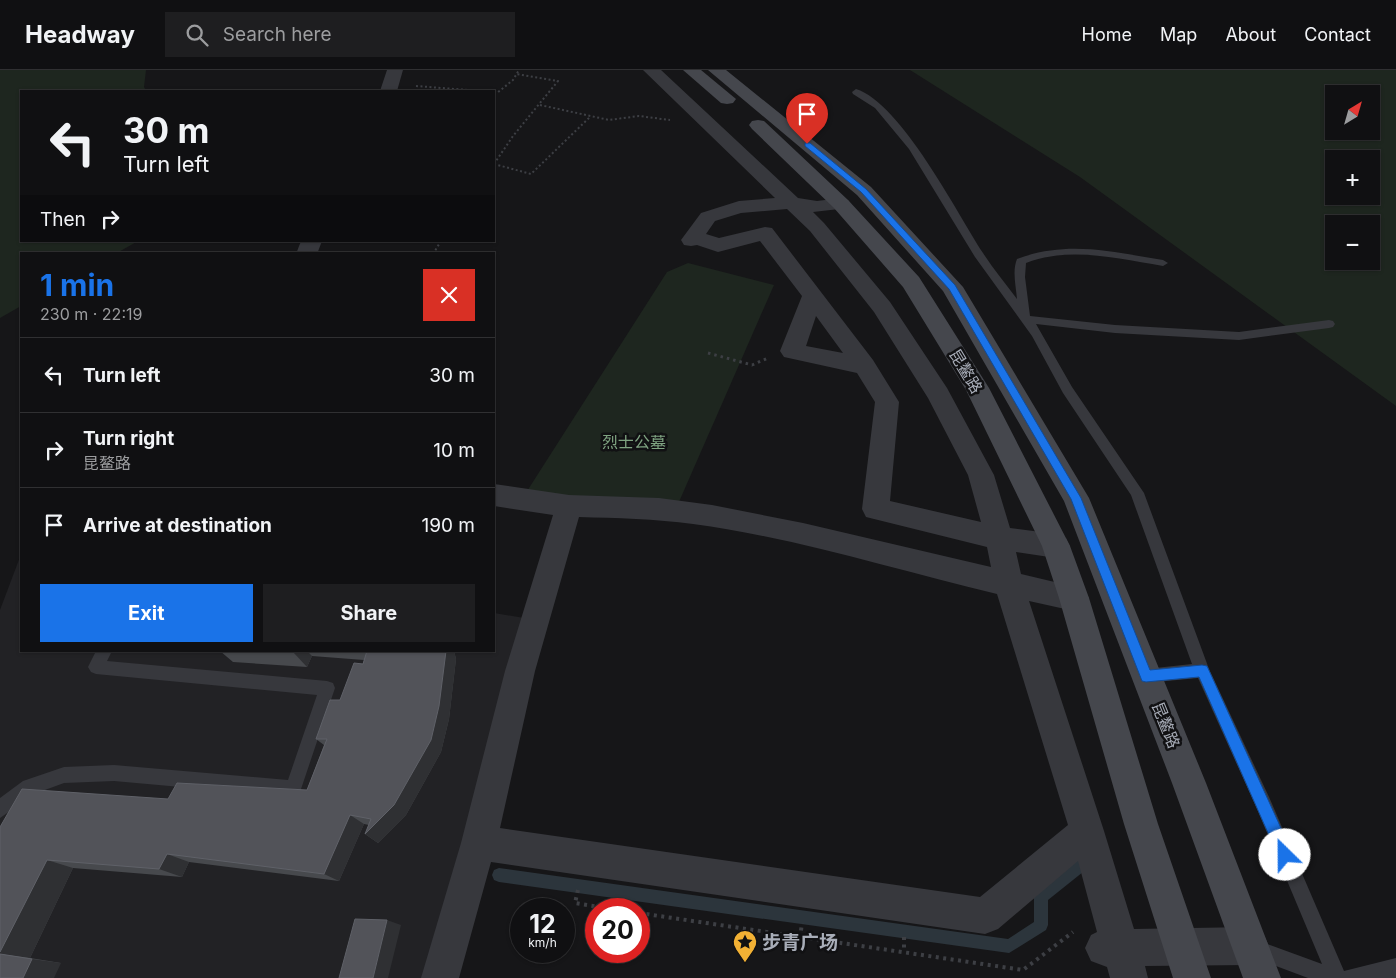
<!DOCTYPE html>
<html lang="en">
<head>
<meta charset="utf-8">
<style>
  body { margin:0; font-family:Inter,"Noto Sans SC",sans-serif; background:#1e1e20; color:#f1f3f6; height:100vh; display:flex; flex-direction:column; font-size:19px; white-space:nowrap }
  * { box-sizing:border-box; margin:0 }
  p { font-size:16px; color:#9c9d9f }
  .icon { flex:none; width:28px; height:28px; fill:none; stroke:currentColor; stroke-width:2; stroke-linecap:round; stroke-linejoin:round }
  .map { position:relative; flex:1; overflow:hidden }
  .side { position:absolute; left:20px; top:182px; width:475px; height:400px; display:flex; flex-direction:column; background:#101012; border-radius:0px; box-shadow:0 1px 4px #0004,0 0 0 1px #303032 }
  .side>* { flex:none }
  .top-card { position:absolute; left:20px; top:20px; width:475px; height:152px; border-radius:0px; box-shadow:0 1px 4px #0004,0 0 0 1px #303032; background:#101012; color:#f1f3f6; overflow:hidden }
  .needle { width:32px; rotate:37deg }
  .fabs { position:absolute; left:1325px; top:15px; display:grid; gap:10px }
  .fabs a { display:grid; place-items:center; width:55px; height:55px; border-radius:0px; background:#101012; box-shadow:0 1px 4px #0004,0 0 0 1px #303032; font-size:25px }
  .speed { position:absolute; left:510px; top:828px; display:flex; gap:10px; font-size:25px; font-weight:700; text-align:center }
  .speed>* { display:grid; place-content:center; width:65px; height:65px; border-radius:50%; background:#101012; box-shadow:0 1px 4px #0004,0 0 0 1px #303032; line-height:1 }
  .speed small { font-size:12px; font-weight:400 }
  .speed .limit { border:8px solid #d22; background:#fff; color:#111 }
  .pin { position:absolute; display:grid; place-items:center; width:42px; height:42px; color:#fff; margin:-51px -21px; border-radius:50% 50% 50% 0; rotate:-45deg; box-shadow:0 0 5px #0007 }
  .pin .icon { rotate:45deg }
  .me { position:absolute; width:55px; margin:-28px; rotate:337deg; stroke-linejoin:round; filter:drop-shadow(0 0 4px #0008) }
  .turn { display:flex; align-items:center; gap:18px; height:105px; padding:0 20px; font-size:22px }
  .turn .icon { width:65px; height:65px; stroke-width:2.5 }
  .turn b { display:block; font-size:35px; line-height:42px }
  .then { display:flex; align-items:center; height:48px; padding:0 20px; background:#0003; gap:10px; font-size:19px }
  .round { display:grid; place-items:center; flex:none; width:52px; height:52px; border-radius:0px; background:#1e1e20 }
  .headline { display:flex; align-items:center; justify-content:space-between; height:85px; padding:0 20px }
  h1 { font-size:30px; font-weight:700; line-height:38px; color:#1a73e8 }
  .primary-button { display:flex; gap:10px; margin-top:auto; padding:10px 20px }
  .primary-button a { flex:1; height:58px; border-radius:0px; background:#1a73e8; color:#fff; font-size:20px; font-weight:700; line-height:58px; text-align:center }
  .primary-button a+a { background:#1e1e20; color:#f1f3f6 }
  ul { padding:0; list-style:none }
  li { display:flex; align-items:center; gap:15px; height:75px; padding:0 20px; border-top:1px solid #303032 }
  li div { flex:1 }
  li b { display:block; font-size:19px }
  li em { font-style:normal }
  header { display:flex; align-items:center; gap:30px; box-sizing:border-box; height:70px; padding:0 25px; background:#101012; border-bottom:1px solid #303032 }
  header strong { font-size:24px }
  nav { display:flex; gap:28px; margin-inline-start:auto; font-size:18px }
  .search { width:350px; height:45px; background:#1e1e20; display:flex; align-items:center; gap:12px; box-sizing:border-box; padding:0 18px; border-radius:0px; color:#9c9d9f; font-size:19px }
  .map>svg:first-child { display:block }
  .built { fill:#222225 }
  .green { fill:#1e261f; fill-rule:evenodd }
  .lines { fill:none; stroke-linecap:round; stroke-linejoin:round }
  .stream { fill:#2c353c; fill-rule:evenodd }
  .path-far2 { stroke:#3d3f44; stroke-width:2; stroke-dasharray:2 2.5; stroke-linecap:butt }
  .path-far1 { stroke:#3d3f44; stroke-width:3; stroke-dasharray:2.5 4; stroke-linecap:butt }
  .path { stroke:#3d3f44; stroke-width:4; stroke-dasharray:3 4.5; stroke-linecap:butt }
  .lane { fill:#37383d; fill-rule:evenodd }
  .street { fill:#37383d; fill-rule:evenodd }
  .secondary { fill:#45474d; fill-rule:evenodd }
  .wall { fill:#47494d }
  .shaded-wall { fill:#2f3033 }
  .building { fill:#525359; stroke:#5f6168 }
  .route { fill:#1a73e8; stroke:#114b97 }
  .labels { text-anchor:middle; stroke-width:5; stroke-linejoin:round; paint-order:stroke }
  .street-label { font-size:16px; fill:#a8adb8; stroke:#111113 }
  .park-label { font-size:16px; fill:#7fa381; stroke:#111113 }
  .near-poi-label { font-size:19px; font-weight:bold; fill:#a8adb8; stroke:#111113; text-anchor:start }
</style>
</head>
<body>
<header>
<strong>Headway</strong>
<div class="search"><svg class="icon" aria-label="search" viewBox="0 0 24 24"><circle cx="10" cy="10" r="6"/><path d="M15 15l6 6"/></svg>Search here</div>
<nav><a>Home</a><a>Map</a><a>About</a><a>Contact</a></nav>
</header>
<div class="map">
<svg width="1396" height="908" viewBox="0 0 1396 908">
  <rect width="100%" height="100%" fill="#161618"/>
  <polygon class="built" points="20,487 21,581 494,581 494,543 530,549 425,908 0,908 0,540"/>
  <g class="green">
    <polygon points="0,0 146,0 144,17 146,21 21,21 21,171 138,171 115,184 21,184 21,236 0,248"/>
    <path d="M910 0H1396V336L1080 107ZM1334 24H1371V61H1334ZM1334 89H1371V126H1334ZM1334 154H1371V191H1334Z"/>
    <polygon points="688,193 774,215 675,441 522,429 667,202"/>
  </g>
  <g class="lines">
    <polygon class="stream" points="1083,787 1088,788 1089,793 1088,798 1048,830 1048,855 1046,860 1009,883 499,812 494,810 492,805 494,800 499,798 1008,869 1034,852 1034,827 1036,822 1078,788"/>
    <g class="path-far2">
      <polyline points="416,16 481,21"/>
      <polyline points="494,23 497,23 513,10 519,0"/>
      <polyline points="540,35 609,50 639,46 670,50"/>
      <polyline points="494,94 513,66 558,11 516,4"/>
      <polyline points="494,94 531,104 590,47"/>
      <polyline points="433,184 441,171"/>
    </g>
    <polyline class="path-far1" points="708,283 752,295 768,288"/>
    <g class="path">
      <polyline points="578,820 575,833 611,839"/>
      <polyline points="639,843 1023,900 1073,862"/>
      <polyline points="904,867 904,880"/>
      <polyline points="800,868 802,853"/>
    </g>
    <g class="lane">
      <path d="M856 19C901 33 957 143 983 183 993 199 1006 214 1017 229 1016 216 1012 201 1017 189 1068 170 1112 182 1163 190L1168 193 1163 196C1118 189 1071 176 1026 193L1025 207 1030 246 1115 255 1239 262 1329 250 1333 251 1335 254 1333 257 1329 258 1239 270 1115 263 1036 254 1072 317 1144 423 1209 599 1269 727 1344 901 1396 888V908H1308L1249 886 1247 879 1249 872 1256 870 1322 894 1257 739 1198 608 1146 613 1140 611 1138 606 1140 601 1146 599 1192 594 1131 425 1063 323 1032 266 975 187 909 79 875 38 853 24 852 22Z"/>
      <polygon points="96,581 112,581 107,591 327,611 333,613 335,618 299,725 293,727 114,711 64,713 34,724 0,748 0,728 23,711 64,697 114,695 288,710 317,625 96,604 91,602 88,597"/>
    </g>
    <g class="street">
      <polygon points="387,0 403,0 397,21 380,21"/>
      <path d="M643 0H661L798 128 817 131 841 128 848 130 851 134 848 138 813 142 824 153 890 232 947 318 994 405 1010 458 1056 464 1066 468 1070 476 1066 484 1056 488 1016 482 1021 504 1084 519 1089 528 1084 537 1074 541 1029 531 1104 761 1134 859 1250 857 1263 863 1269 876 1263 889 1250 895 1145 896 1148 908H1110L1107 897 1091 891 1085 878 1091 865 1097 862 1078 791 998 859 985 864 491 792 459 908H421L461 773 505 601 553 445 494 436V414L569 425 659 428 712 435 803 453 991 497 987 477 866 447 862 439 875 332 857 303 784 287 780 281 802 226 760 171 718 182 697 175 691 176 684 175 681 170 701 143 739 131 775 128ZM787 139 810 161 874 242 928 328 968 405 981 452 890 431 899 332 873 290 772 158 765 157 719 168 706 164 715 151 741 143ZM816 246 843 283 806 276ZM579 447C617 448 655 449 693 454 796 468 896 500 997 524L1068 755 980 827 500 758 535 601Z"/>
      <polygon points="301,171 322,171 317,184 296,184"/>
    </g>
    <g class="secondary">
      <polygon points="683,0 701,0 736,29 733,33 727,34 721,33"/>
      <polygon points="708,0 726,0 871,117 963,217 1089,428 1206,713 1281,908 1243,908 1172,713 1064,431 943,221 857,125"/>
      <polygon points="758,50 764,51 848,130 919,207 989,318 1070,476 1089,528 1158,754 1211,908 1173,908 1124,754 1059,528 1042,476 966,320 903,217 834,138 752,59 749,55 752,51"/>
    </g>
  </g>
  <polygon class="wall" points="220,581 454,581 456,589 449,649 441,682 406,745 378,773 365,764 369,755 364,754 339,811 189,792 182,807 73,798 30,888 61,893 0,908 0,757 168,729 307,720 324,675 316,669 363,594 364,590 312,586 307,597 233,592"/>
  <g class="shaded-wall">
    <polygon points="293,581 307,581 312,586 307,597 293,582"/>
    <polygon points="446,581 454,581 456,589 449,649 441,682 406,745 378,773 365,764"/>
    <polygon points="350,745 364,754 339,811 324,804"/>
    <polygon points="167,784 189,792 182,807 159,799"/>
    <polygon points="47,790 73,798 30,888 0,884 0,882"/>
    <polygon points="387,850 401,855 388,908 373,908"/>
    <polygon points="32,889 61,893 54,908 23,908"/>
  </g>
  <g class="building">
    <polygon points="272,581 293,581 293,582"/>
    <polygon points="367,581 446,581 439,636 431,670 394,735 365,764 371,749 350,745 324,804 167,784 159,799 47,790 0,882 0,757 22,719 168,729 177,713 307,720 327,669 316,669 330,630 340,630 354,593 363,594"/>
    <polygon points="355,849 387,850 373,908 339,908"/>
    <polygon points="0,884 32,889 23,908 0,908"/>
  </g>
  <polygon class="route" points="805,73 810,73 866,119 955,215 1081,428 1150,600 1202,595 1207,596 1291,780 1293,785 1291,790 1285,793 1280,790 1199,607 1146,612 1142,611 1071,429 949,219 861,122 805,76"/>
  <defs>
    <g id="sight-pin" transform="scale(1.25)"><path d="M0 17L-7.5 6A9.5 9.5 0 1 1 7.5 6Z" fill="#f2b134" stroke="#111113"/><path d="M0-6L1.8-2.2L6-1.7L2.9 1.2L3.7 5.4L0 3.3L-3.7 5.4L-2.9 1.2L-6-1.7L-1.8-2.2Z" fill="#111"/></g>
  </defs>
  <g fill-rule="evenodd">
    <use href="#sight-pin" x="745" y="872"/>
  </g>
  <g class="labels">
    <g class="street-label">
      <text transform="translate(966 301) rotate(59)" y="6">昆鳌路</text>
      <text transform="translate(1166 655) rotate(68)" y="6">昆鳌路</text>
    </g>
    <g class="park-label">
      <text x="634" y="378">烈士公墓</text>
    </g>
    <g class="near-poi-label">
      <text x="762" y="879">步青广场</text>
    </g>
  </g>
</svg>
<div class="fabs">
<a><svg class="needle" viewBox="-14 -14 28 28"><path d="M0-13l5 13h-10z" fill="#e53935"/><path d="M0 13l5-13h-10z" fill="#9c9d9f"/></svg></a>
<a>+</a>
<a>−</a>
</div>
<div class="speed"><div>12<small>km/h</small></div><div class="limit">20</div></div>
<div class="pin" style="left:807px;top:74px;background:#d93025"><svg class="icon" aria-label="arrive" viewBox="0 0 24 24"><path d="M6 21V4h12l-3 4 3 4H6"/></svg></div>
<svg class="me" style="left:1285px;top:785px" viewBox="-20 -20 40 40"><circle r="19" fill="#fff"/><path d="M0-13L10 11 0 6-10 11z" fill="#1a73e8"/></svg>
<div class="top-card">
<div class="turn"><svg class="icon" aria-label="left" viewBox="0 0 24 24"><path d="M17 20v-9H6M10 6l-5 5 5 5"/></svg><div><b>30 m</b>Turn left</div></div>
<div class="then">Then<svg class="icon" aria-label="right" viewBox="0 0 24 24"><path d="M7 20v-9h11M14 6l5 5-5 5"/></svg></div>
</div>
<section class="side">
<div class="headline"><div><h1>1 min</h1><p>230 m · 22:19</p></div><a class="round" style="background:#d93025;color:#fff"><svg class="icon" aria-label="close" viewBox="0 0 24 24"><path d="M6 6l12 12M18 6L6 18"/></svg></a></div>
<ul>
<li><svg class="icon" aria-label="left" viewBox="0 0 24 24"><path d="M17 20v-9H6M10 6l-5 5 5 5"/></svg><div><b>Turn left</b></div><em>30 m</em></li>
<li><svg class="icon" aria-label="right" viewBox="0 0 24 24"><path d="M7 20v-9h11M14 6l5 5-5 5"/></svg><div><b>Turn right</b><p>昆鳌路</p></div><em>10 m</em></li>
<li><svg class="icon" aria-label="arrive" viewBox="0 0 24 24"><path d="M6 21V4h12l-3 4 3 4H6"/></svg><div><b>Arrive at destination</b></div><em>190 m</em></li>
</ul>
<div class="primary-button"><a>Exit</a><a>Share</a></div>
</section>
</div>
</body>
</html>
